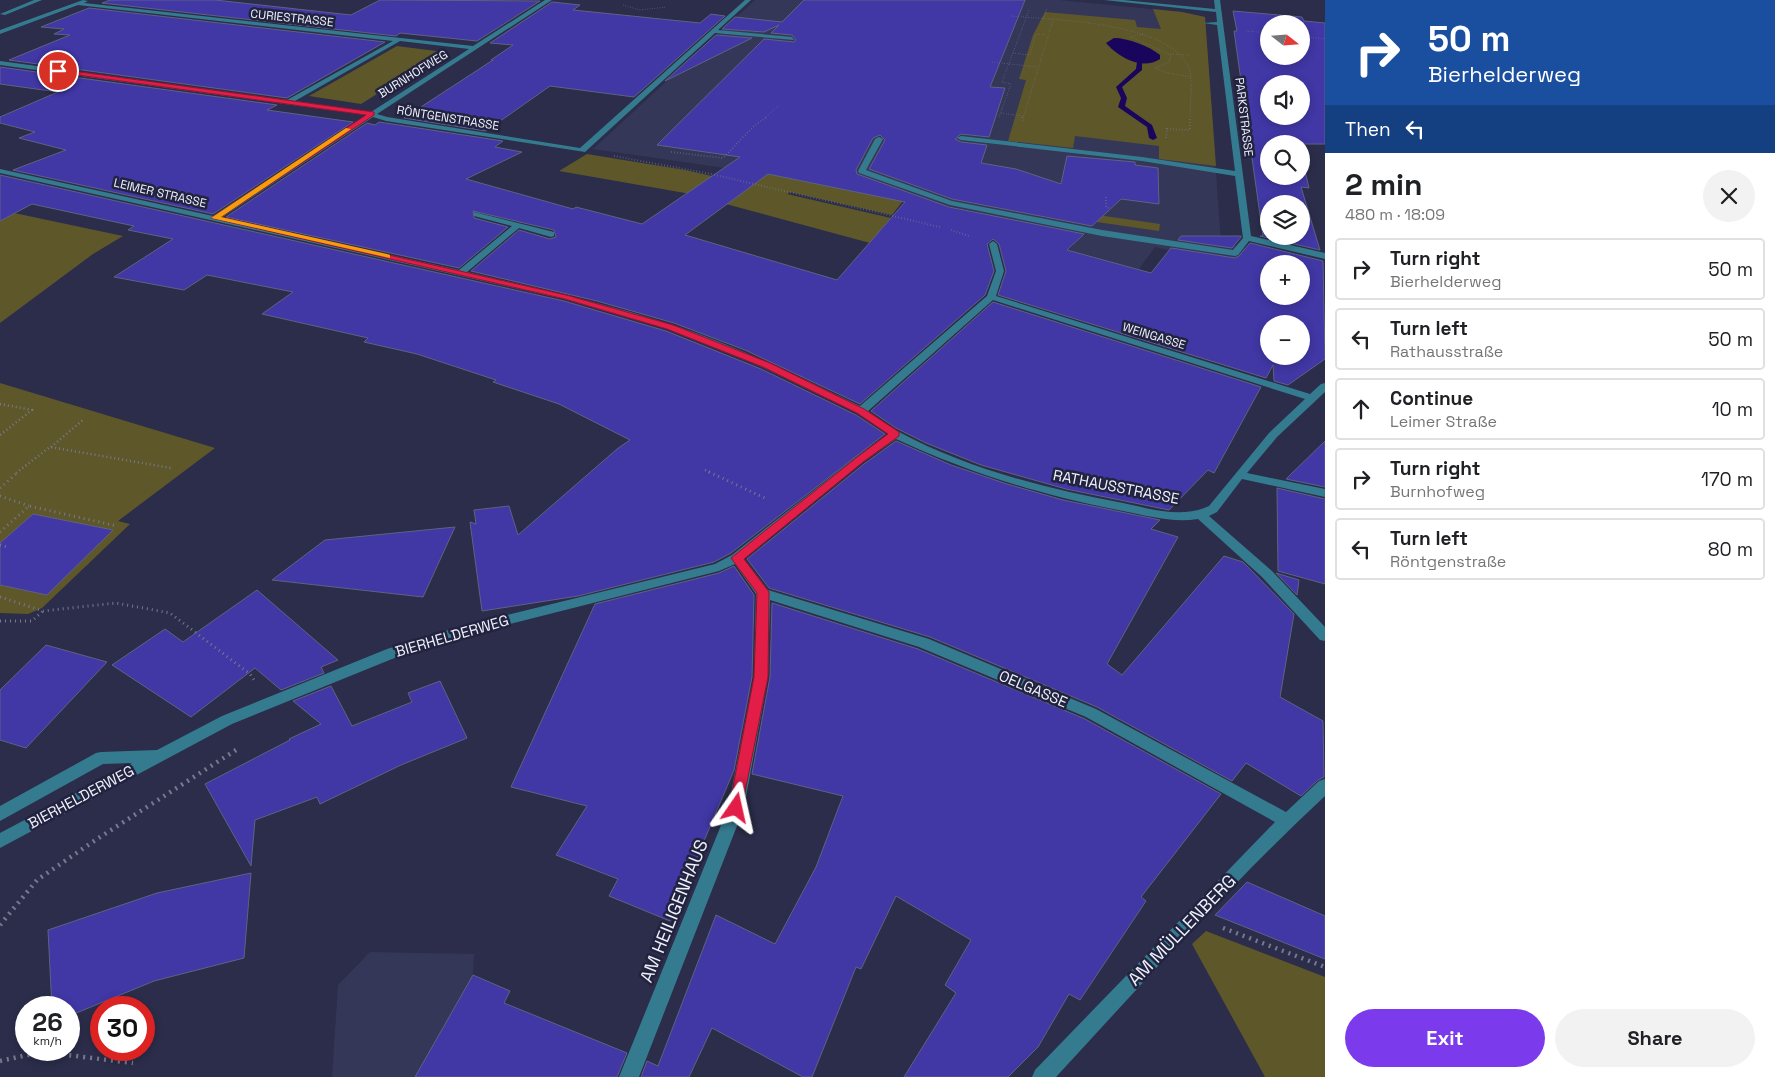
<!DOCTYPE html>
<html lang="en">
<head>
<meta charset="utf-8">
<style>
  body { margin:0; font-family:"Space Grotesk",sans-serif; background:#f2f2f2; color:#202124; height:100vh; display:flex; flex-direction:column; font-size:19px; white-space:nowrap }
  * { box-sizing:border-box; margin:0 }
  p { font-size:16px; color:#757577 }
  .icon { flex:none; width:28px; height:28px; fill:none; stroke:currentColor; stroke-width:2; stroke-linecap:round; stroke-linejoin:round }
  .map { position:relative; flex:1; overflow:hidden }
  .details { display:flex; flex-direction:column; background:#fff; width:450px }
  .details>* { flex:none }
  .guide { background:#1a4fa0; color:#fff; overflow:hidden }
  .needle { width:32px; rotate:107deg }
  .fabs { position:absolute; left:1260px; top:15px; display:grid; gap:10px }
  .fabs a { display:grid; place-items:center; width:50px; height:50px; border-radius:50%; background:#fff; box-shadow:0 2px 8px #0003; font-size:25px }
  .speed { position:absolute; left:15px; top:996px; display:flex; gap:10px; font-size:25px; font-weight:700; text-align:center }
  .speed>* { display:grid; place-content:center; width:65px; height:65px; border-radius:50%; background:#fff; box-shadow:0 2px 8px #0003; line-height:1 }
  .speed small { font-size:12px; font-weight:400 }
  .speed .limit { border:8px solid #d22; background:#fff; color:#111 }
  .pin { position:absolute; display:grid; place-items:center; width:42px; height:42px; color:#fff; margin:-21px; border:2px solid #fff; border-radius:50%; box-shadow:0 1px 5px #0007 }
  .me { position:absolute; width:55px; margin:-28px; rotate:11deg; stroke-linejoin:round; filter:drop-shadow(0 0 4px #0008) }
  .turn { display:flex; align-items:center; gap:18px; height:105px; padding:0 20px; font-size:22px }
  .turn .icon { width:65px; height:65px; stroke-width:2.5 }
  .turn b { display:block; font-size:35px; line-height:42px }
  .then { display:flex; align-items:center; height:48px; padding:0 20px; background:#0003; gap:10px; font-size:19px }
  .round { display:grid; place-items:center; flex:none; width:52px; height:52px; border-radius:26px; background:#f2f2f2 }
  .summary { display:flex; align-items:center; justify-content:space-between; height:85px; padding:0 20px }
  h1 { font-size:30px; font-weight:700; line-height:38px }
  .cta { display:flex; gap:10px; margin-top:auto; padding:10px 20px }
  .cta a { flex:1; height:58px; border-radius:30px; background:#7c3aed; color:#fff; font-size:20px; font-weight:700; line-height:58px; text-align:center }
  .cta a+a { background:#f2f2f2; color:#202124 }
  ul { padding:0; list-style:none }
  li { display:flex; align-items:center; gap:15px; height:62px; margin:0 10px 8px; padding:0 10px; border:2px solid #e0e0e0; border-radius:5px }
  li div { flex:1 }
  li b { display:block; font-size:19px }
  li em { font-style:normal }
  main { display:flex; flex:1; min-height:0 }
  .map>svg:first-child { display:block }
  .built { fill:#353759 }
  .green { fill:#5e572a }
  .water { fill:#1a055c }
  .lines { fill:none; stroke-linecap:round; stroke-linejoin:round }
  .stream { fill:#1a055c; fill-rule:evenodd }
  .building { fill:#4137a5; stroke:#5f6282; fill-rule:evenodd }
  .path-far4 { stroke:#77798f; stroke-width:1; stroke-dasharray:0.5 2; stroke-linecap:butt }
  .path-far3 { stroke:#77798f; stroke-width:2; stroke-dasharray:0.5 2.5; stroke-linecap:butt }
  .path-far2 { stroke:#77798f; stroke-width:2.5; stroke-dasharray:1 3; stroke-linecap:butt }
  .path-far1 { stroke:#77798f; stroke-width:3; stroke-dasharray:1 4; stroke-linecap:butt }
  .path { stroke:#77798f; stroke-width:4.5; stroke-dasharray:2 5; stroke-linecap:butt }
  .minor { fill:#357b8f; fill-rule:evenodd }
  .route { fill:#e11d48; stroke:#92132f }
  .slow { fill:#f59e0b }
  .labels { text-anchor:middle; stroke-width:5; stroke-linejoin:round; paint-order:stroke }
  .far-street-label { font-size:12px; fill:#eff1fc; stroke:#22233f }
  .street-label { font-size:15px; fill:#eff1fc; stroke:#22233f }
  .near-street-label { font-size:18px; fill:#eff1fc; stroke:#22233f }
</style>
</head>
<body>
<main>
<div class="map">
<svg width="1325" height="1077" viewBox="0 0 1325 1077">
  <rect width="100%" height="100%" fill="#2b2d4a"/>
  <g class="built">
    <polygon points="755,0 1059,0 1182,12 1205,17 1221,243 1254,250 1245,268 1155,247 1139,269 1069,250 1081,236 931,202 732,169 593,149"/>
    <polygon points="370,952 474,954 473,975 510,991 504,1003 613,1047 600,1077 332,1077 338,985"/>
  </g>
  <g class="green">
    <polygon points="1153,9 1182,12 1205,17 1216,166 1159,159 1159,146 1075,136 1073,148 1008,141 1026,80 1019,79 1033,35 1045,12 1135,20 1137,27 1161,29"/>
    <polygon points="397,46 444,52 361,104 309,96"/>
    <polygon points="587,154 685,170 721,178 739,162 906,197 892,215 790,192 787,194 891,218 870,243 685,193 559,171"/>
    <polygon points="0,210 123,236 93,254 0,323"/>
    <polygon points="1084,213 1160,224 1159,231 1083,220"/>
    <polygon points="0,383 215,448 118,521 130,524 42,608 28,614 0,613"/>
    <polygon points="1206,931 1325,977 1325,1077 1265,1077 1192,944"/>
  </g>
  <path class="water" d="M1114 38C1128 38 1149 46 1160 55V59C1142 71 1118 57 1106 43Z"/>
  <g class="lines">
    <polygon class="stream" points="1137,62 1142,63 1142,70 1122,87 1127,98 1125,106 1152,125 1157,138 1153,140 1149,138 1147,127 1118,107 1121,98 1116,87 1136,69"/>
  </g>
  <g class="building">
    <polygon points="110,0 215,0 351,15 380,0 540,1 477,41 400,33 396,36 102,3"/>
    <path d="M804 0H1025L990 87 1005 88 989 137 961 134 955 139 961 142 987 145 981 163 1016 169 1061 184 1067 156 1135 162V165L1158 168 1159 204 1121 199 1092 226 952 199 869 169 885 140 880 135 873 138 856 170 857 174 949 207 1084 234 1067 250 1151 273 1171 248 1235 258 1239 256 1250 243 1323 261 1325 359 1288 385 1274 381 1273 365 1266 378 998 295 1006 271 999 244 993 239 987 244 994 271 985 295 860 404 745 350 674 323 597 301 471 271 519 230 550 239 556 237 554 230 473 211 474 218 508 227 459 268 226 217 367 123 375 125 379 122 503 141 495 147 522 152 466 179 573 209 576 207 642 224 740 157 657 145 764 39 794 42 796 40 792 35 771 33 779 25 764 32 722 29 735 17 782 22ZM768 174 905 202 837 280 685 235ZM1269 264H1301V296H1269ZM1269 324H1301V356H1269Z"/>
    <polygon points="552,2 580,5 573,10 700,23 711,14 725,16 634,97 550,86 486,131 404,118 493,60 491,60 513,45 490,43"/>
    <polygon points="89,8 385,42 287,98 9,60 70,35 54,34 64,29 41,27"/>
    <path d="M1233 11 1302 17 1304 21 1325 23V144H1269V176H1301V154L1309 188 1301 187 1320 250 1260 236H1263L1234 31H1237ZM1269 24H1301V56H1269ZM1269 84H1301V116H1269ZM1269 204H1301V236H1269Z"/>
    <polygon points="716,35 752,38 665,81"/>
    <polygon points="0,67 277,105 267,110 353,122 213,214 13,170 66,150 19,138 35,132 0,123 0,117 58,92 0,84"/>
    <polygon points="0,175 564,301 666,331 761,369 856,415 885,434 731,553 714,562 578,596 482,611 470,522 476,524 474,510 509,506 518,535 617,449 630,440 559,404 493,382 496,380 417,354 364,342 368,338 262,314 293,292 207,275 184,290 114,277 173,239 128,230 134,226 32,204 0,221"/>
    <polygon points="1181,236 1241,236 1241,237 1232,248 1178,240"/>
    <polygon points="993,302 1261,387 1214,473 1208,470 1169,510 1066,489 981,465 926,443 896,428 871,411"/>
    <polygon points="896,441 951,465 1007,484 1063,500 1160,520 1151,529 1178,537 1107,664 1122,675 1224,556 1243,562 1294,614 1280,697 1323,721 1324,777 1318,780 1301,796 1246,763 1232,781 1097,707 930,637 769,588 747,559 864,464"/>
    <polygon points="1325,441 1325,487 1286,479"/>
    <polygon points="1277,488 1325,499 1325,584 1278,571"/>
    <polygon points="33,514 113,530 47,595 0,585 0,543"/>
    <polygon points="455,527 423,597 272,580 325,540"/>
    <polygon points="734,566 754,595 752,677 734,770 670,921 609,896 618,879 556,855 587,806 511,787 595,604 719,573"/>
    <polygon points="1276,573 1299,580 1297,595"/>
    <polygon points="257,590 338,660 321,667 324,673 281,690 255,668 191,717 112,665 165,629 183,642"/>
    <polygon points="772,603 918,649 1085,719 1221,794 1141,897 1146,901 1080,1000 1069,994 1038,1047 1008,1077 904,1077 956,993 945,985 971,940 896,896 861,969 856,967 812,1077 803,1077 712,1028 689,1077 641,1077 647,1061 658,1066 716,915 775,944 816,867 843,796 752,774 770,677"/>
    <polygon points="46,645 107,662 26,748 0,740 0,690"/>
    <polygon points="440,681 467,738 401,765 320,804 317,797 255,820 251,866 205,784 290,740 289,739 321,724 293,701 331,686 352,726 412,702 408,693"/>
    <polygon points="251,873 244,958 154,981 69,1016 69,1008 52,1008 48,930 157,893"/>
    <polygon points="1247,882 1325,916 1325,959 1215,915"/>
    <polygon points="473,975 510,991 504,1003 627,1053 617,1077 415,1077"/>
  </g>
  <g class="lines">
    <g class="path-far4">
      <polyline points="623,5 639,10 667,7"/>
      <path d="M1011 16C1055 20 1170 22 1189 68 1193 79 1190 106 1190 118"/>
      <polyline points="1043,19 1047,8"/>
      <polyline points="1246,31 1269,33"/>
      <polyline points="1143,34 1130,37 1171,55 1169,62 1155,68 1168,73 1191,77"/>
      <polyline points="1301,36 1325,39"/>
      <polyline points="1013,53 1030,55 1036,34 1047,35"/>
      <polyline points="1171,54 1189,55"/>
      <polyline points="992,62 1037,67"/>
      <polyline points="1001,113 1022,116"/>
      <polyline points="999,117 1011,84 1002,82 1029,10"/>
      <polyline points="765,118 779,105"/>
      <polyline points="1023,118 1053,20"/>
    </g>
    <g class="path-far3">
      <polyline points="1022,117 1024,122"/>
      <polyline points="1166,138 1167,129 1190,130 1190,117"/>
      <polyline points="671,152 723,158 755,125 767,117"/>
      <polyline points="614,156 711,174 940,227"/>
      <polyline points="1106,197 1106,207 1109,208"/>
      <polyline points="951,230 969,236"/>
    </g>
    <g class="path-far2">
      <polyline points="0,404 32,410 0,435"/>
      <polyline points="51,447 84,419"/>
      <polyline points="705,470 712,473"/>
      <polyline points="16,473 50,447 171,468"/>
    </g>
    <g class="path-far1">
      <polyline points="709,472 767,499"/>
      <polyline points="0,488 18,472"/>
      <polyline points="0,496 29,506"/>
      <polyline points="0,532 29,506 117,526"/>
      <polyline points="0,545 7,547"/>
      <polyline points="0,597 43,611 116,603 170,613 250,674 254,680"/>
      <polyline points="0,621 32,621 43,611"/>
    </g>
    <g class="path">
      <polyline points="0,925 37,880 97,839 236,750"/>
      <polyline points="1223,928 1325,967"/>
      <polyline points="0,1061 27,1055 59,1054 133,1063"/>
    </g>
    <g class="minor">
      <polygon points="34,0 42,0 5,15 0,14"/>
      <path d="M83 0 88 1 84 3 473 46 545 0H552L377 114 387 117 580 148 745 0H751L718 30 792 37 794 40 715 33 585 152 386 121 373 117 221 218 459 270 512 226 474 216V212L554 232V236L551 237 519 228 467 272C536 288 605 303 673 325 737 346 799 377 860 406L987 296 996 271 989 244 993 241 997 244 1004 271 996 296 1310 394 1321 384 1325 383V392L1277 437 1247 473 1325 489V497L1242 479 1217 512 1209 516 1272 571 1325 627V641L1320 640 1262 577 1198 519C1173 523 1148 516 1123 511 1041 495 972 474 896 439L863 462 744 559 768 590 929 639 1096 709 1286 812 1319 781 1325 779V796C1230 884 1144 982 1056 1077H1032L1035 1070 1275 822 1086 717 919 647 770 600 768 677 744 808 639 1077H619L728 808 754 677 756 594 735 564 719 571 459 637 397 657 232 724 0 848V833L132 763 103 764 0 821V806L96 753 101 752 157 750 222 716 387 649 458 627 715 564 732 555 855 458 888 434 857 413 762 367 667 329 564 299 0 173V169L213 216 366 115 0 65V61L287 100 393 41 78 5 0 34V30ZM400 41 469 49 371 112 295 101ZM993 300 1305 399 1269 433 1209 506C1182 519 1151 509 1123 503 1047 489 968 469 899 432 888 426 878 418 868 411Z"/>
      <polygon points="1104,0 1123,0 1215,9 1214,0 1220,0 1251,236 1325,253 1325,259 1249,241 1238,255 1235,256 1102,236 950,205 859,173 858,171 875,139 879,137 883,139 866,170 952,201 1102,230 1233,250 1243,238 1235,176 1142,161 961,140 957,138 961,136 1142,157 1235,171 1217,25 1203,23 1217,22 1216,12"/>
    </g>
  </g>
  <polygon class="route" points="58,69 374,112 374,115 221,217 566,295 673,325 770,363 864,409 899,432 899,436 863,462 744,559 769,592 768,677 741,812 736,814 731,812 729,808 754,677 757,593 731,558 856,458 888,434 857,413 763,367 667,329 565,299 211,218 366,115 56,72"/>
  <polygon class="slow" points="346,128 351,129 221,217 387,254 390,255 390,258 211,218"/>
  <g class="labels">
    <g class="far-street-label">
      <text transform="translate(292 18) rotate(6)" y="4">CURIESTRASSE</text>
      <text transform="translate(413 74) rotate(-32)" y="4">BURNHOFWEG</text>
      <text transform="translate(1244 117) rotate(83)" y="4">PARKSTRASSE</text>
      <text transform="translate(448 118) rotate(9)" y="4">RÖNTGENSTRASSE</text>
      <text transform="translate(160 193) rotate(13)" y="4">LEIMER STRASSE</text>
      <text transform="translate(1154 336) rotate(17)" y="4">WEINGASSE</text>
    </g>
    <g class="street-label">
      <text transform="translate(1116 487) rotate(11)" y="5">RATHAUSSTRASSE</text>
      <text transform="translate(452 636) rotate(-16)" y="5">BIERHELDERWEG</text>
      <text transform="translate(1033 689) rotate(23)" y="5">OELGASSE</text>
      <text transform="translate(81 797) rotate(-28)" y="5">BIERHELDERWEG</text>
    </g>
    <g class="near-street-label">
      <text transform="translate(674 911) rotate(-68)" y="6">AM HEILIGENHAUS</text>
      <text transform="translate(1182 930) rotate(-46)" y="6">AM MÜLLENBERG</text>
    </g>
  </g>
</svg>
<div class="fabs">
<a><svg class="needle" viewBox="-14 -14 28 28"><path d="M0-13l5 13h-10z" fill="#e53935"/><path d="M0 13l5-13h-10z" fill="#757577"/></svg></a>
<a><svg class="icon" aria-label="sound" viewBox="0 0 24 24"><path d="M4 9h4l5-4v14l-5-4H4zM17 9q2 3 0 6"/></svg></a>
<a><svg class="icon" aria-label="search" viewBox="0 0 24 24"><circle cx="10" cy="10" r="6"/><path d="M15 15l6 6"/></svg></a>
<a><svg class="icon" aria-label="layers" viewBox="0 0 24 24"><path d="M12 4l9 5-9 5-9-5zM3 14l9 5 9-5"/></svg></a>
<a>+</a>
<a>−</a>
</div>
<div class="speed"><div>26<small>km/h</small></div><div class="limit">30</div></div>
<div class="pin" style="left:58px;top:71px;background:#d93025"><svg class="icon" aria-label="arrive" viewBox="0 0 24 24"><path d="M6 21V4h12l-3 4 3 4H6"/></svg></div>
<svg class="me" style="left:736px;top:808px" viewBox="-20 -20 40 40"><path d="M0-17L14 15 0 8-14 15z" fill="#e11d48" stroke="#fff" stroke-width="4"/></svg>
</div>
<section class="details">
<div class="guide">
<div class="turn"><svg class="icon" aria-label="right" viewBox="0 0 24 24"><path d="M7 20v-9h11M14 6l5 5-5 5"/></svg><div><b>50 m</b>Bierhelderweg</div></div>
<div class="then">Then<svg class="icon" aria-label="left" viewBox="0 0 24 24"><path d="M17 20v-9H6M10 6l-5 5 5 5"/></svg></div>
</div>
<div class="summary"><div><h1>2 min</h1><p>480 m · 18:09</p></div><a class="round"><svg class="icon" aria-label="close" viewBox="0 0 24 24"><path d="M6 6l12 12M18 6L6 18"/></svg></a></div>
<ul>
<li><svg class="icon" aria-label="right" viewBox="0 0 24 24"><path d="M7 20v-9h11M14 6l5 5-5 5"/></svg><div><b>Turn right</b><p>Bierhelderweg</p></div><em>50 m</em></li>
<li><svg class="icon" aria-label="left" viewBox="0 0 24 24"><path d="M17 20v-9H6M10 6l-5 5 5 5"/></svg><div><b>Turn left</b><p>Rathausstraße</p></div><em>50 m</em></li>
<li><svg class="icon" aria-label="ahead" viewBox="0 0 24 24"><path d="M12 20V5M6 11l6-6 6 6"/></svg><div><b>Continue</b><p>Leimer Straße</p></div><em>10 m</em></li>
<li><svg class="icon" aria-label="right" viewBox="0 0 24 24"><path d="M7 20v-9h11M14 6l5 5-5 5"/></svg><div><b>Turn right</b><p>Burnhofweg</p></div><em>170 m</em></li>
<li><svg class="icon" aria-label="left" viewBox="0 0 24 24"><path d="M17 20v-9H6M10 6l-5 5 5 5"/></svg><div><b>Turn left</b><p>Röntgenstraße</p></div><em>80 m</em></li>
</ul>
<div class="cta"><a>Exit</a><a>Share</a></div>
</section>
</main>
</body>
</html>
